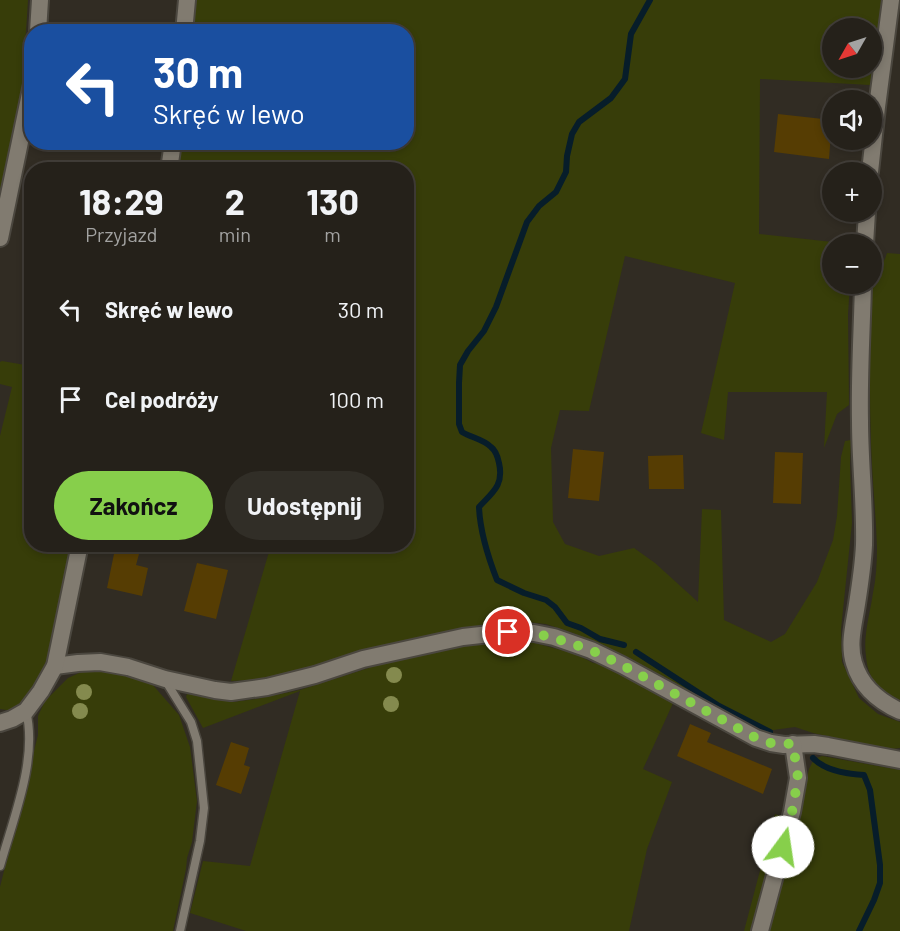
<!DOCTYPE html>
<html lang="pl">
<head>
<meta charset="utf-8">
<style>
  body { margin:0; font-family:Barlow,sans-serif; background:#312e27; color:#f1f3f6; height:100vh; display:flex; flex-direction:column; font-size:22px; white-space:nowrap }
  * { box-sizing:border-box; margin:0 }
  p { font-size:20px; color:#a3a3a2 }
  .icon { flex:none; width:33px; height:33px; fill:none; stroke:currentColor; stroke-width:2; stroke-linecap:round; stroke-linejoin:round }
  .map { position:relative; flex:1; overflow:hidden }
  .panel { position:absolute; left:24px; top:162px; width:390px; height:390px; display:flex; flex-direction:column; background:#25211a; border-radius:24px; box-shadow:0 3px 9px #0003,0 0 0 2px #423e39 }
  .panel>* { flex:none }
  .hud { position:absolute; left:24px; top:24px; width:390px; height:126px; border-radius:24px; box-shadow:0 3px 9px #0003,0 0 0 2px #423e39; background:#1a4fa0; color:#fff; overflow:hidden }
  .needle { width:39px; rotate:231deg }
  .tools { position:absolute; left:822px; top:18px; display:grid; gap:12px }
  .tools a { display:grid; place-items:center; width:60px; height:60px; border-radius:50%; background:#25211a; box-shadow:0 3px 9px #0003,0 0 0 2px #423e39; font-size:30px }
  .pin { position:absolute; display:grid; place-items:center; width:51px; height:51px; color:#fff; margin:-26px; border:3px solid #fff; border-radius:50%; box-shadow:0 2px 6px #0007 }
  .me { position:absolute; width:66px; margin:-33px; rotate:14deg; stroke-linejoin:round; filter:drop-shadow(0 0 4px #0008) }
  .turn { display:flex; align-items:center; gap:21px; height:126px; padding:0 30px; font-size:27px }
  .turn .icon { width:78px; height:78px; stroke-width:2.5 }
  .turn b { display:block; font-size:42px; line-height:51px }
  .eta { display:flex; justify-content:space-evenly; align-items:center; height:102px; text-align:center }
  .eta b { font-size:36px; font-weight:700; line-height:42px }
  .primary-button { display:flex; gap:12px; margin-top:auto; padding:12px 30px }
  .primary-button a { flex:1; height:69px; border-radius:36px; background:#87cf4b; color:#111; font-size:24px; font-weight:700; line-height:69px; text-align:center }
  .primary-button a+a { background:#312e27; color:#f1f3f6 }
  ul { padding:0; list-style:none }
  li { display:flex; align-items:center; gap:18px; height:90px; padding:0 30px }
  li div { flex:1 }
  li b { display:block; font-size:22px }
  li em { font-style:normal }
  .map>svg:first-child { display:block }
  .green { fill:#373d09; fill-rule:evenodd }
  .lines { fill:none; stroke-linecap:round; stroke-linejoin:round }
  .stream { stroke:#071d2a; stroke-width:6 }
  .building { fill:#563d03 }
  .lane-casing { stroke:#4b473f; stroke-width:11 }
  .street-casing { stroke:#4b473f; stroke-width:20 }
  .lane { stroke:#817b70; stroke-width:8 }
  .street { stroke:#817b70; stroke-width:16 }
  .tree { fill:#848a4e }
  .route { stroke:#87cf4b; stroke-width:10; stroke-dasharray:0 18 }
</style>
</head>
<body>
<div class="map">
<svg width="900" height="931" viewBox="0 0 900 931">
  <rect width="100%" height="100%" fill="#312c23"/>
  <g class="green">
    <polygon points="0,0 28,0 22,94 0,209"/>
    <path d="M193 0H883L877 49 870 85 760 79 759 234 851 244H832V284H850L848 314 849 405 837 414 824 448 827 392H728L724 440 701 433 735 283 625 256 589 411 560 410 551 448 553 522 565 544 599 556 634 548 655 563 698 602 702 509 721 510 724 620 771 642 785 634 817 582 833 540 837 516 841 457 845 441 851 440 850 464 852 523 841 629 842 662 859 698 878 714 900 722V748L891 749 860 743 813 733 795 727 766 731 744 722 573 633 546 624 527 622H508L465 628 372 648 333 662 273 679 231 681 271 545 406 544V170H175L179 143 406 142V32L190 31ZM832 28H872V68H832Z"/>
    <path d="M887 253 900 254V700C880 690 868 681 866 656 863 636 870 614 873 593 876 579 877 563 877 548 876 513 872 478 871 443 869 387 870 331 872 275L885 259Z"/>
    <path d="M2 361 31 366 32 544 75 545C63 598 56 673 13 711L0 709V436L12 387 0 384V362Z"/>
    <polygon points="498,640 527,641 576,654 593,663 602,664 674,701 643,769 672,782 647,849 629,931 246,931 190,913 203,861 250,866 300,691 203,728 186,697 187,694 233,702 256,699 300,690 406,656 469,643"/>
    <polygon points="88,669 121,671 152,684 179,715 190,747 197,801 192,842 187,858 186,869 173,931 0,931 0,887 38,735 38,716 45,701 68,678"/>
    <polygon points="822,756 900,770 900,931 769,931 792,842 809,769 814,759"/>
    <polygon points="775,814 784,817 754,931 744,931"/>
  </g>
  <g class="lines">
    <g class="stream">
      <path d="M624 645 600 639 581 628 567 623 555 607 546 600 524 593 497 580C488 557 480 531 479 507 493 492 504 485 499 463 498 458 495 450 491 447 483 439 472 438 462 432L459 424V383L460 365 468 351 484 331 496 307 527 222 539 206 556 192 566 172 567 156 572 134 579 122 611 98 625 79 631 34 650 0"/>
      <polyline points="636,652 719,706 770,732"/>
      <path d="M813 758C825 771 847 774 864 775L870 790 880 865V883L874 900 859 931"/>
    </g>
  </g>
  <g class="building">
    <polygon points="778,114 832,120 829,159 774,152"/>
    <polygon points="573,449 604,452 599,501 568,498"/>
    <polygon points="775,452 803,453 801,504 773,503"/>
    <polygon points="683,455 684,489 649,489 648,456"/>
    <polygon points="115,549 139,554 136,565 148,568 142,596 107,588"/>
    <polygon points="197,563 228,570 216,619 184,611"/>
    <polygon points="690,724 711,733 707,742 772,769 763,794 677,756"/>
    <polygon points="231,742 249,748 244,765 250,767 241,794 216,785"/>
  </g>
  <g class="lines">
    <g class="lane-casing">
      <g id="lane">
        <polyline points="165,680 191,722 197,741 204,808 200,841 180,931"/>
        <path d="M0 866C13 819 38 759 26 711"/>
      </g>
    </g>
    <g class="street-casing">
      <g id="street">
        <polyline points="38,32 40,0"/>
        <polyline points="184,32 187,0"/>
        <polyline points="169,170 173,142"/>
        <polyline points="870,172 877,107 891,0"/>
        <polyline points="0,238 32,84"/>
        <polyline points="865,244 867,212"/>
        <path d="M863 284C862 329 859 375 860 421 860 462 865 504 864 545 863 565 860 585 857 604 854 624 848 644 854 663 861 687 878 701 900 711"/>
        <polyline points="55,666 78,663 100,662 128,667 165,679 215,690 231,692 267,687 315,675 363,659 463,637 508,632 534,633 554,637 591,650 622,665 756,738 771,743 784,745 814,744 828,746 900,760"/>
        <polyline points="0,723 12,719 26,711 41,691 55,666 80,544"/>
        <polyline points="760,931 792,812 798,778 793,744"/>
      </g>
    </g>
    <use href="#lane" class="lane"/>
    <use href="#street" class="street"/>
  </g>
  <g class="tree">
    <circle cx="394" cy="675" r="8"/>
    <circle cx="84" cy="692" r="8"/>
    <circle cx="391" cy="704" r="8"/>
    <circle cx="80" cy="711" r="8"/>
    <circle cx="777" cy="827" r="8"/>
  </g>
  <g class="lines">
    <polyline class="route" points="508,632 534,633 554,638 591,650 622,665 756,738 771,743 793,744 798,778 792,812 783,847"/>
  </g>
</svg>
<div class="tools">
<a><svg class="needle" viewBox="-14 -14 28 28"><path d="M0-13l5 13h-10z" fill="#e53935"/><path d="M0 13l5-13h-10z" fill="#a3a3a2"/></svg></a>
<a><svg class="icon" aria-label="sound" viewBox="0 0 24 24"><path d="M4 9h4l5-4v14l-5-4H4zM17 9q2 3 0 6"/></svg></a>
<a>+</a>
<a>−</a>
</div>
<div class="pin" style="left:508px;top:632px;background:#d93025"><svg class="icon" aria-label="arrive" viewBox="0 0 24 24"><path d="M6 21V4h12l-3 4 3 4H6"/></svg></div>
<svg class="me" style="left:783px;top:847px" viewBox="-20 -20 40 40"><circle r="19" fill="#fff"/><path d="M0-13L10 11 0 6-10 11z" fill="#87cf4b"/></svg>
<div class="hud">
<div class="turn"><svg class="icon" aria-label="left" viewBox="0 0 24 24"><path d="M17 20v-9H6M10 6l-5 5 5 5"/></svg><div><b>30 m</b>Skręć w lewo</div></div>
</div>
<section class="panel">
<div class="eta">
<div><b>18:29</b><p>Przyjazd</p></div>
<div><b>2</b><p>min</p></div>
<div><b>130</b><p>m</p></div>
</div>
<ul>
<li><svg class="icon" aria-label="left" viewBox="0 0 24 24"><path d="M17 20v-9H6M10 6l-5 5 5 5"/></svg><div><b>Skręć w lewo</b></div><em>30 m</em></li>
<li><svg class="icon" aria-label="arrive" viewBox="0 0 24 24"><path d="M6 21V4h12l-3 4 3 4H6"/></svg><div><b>Cel podróży</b></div><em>100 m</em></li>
</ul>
<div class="primary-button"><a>Zakończ</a><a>Udostępnij</a></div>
</section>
</div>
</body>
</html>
